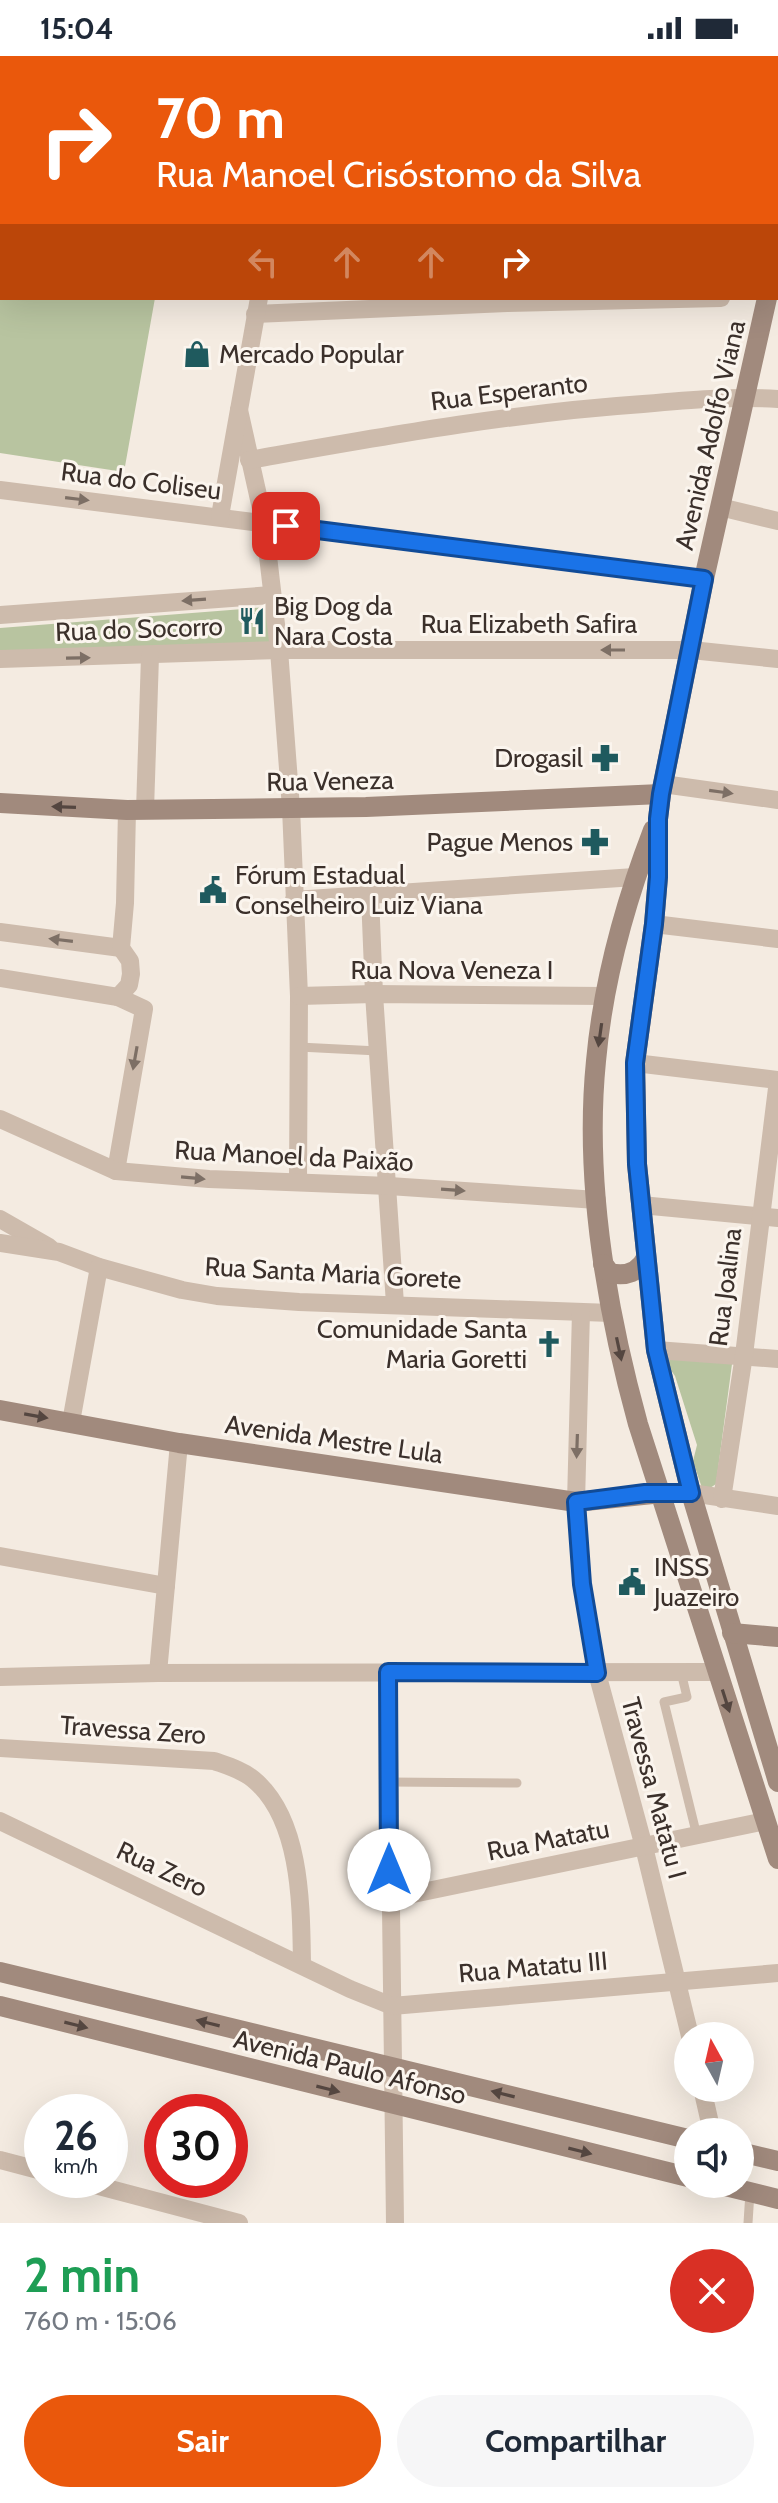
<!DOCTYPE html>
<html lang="pt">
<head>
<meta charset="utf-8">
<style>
  body { margin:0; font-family:Cabin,sans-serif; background:#f6f6f7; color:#1f2937; height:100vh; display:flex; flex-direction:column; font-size:30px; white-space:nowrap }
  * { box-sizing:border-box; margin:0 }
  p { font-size:26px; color:#747a83 }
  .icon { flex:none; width:44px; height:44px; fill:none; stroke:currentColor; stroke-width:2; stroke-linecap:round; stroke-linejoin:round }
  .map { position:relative; height:2167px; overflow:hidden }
  .panel { display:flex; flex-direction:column; background:#fff; flex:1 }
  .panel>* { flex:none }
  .hud { position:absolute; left:0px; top:0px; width:778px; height:244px; box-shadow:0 8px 32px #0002; background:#ea580c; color:#fff; overflow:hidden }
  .needle { width:52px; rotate:352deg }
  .buttons { position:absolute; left:674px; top:1966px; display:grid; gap:16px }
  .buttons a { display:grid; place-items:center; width:80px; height:80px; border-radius:50%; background:#fff; box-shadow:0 8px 32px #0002; font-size:40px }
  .speed { position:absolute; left:24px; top:2038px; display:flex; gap:16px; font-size:40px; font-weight:700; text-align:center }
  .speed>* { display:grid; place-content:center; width:104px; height:104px; border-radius:50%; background:#fff; box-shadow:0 8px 32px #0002; line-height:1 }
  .speed small { font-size:20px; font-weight:400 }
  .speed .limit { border:12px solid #d22; background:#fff; color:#111 }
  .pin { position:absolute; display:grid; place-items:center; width:68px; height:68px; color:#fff; margin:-34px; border-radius:16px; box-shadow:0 4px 12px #0006 }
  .me { position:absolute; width:88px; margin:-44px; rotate:0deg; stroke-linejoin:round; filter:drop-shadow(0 0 6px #0008) }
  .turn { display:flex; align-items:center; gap:28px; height:168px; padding:0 24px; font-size:36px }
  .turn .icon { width:104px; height:104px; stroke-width:2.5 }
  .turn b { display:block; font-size:56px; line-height:68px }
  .lanes { display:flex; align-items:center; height:76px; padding:0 24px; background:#0003; justify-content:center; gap:40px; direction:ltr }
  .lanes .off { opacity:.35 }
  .round { display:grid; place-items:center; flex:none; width:84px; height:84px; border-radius:42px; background:#f6f6f7 }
  .head { display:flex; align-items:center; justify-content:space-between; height:136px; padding:0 24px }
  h1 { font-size:48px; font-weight:700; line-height:60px; color:#1e9e55 }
  .cta { display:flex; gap:16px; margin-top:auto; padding:16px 24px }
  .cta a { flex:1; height:92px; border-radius:48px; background:#ea580c; color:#fff; font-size:32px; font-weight:700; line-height:92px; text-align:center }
  .cta a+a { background:#f6f6f7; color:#1f2937 }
  .status { display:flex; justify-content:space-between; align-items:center; height:56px; padding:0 40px; background:#fff; direction:ltr }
  .status svg { height:22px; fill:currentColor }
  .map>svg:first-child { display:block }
  .green { fill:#b8c4a0 }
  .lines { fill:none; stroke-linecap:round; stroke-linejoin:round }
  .lane { stroke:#cdbbac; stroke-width:9 }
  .street { stroke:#cdbbac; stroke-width:18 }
  .secondary { stroke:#a18a7d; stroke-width:20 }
  .oneway { fill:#7d6f65 }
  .oneway2 { fill:#544640 }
  .route-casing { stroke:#114b97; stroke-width:20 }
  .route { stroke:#1a73e8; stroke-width:14 }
  .labels { text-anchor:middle; stroke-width:6; stroke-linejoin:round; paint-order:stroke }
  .poi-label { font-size:26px; fill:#3b302b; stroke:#fbf5ee; text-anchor:start }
  .street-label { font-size:26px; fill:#3b302b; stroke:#fbf5ee }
</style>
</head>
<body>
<div class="status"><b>15:04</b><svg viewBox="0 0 49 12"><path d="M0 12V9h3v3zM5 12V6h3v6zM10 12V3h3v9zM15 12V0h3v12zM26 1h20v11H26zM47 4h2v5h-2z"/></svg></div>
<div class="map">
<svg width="778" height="2167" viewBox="0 0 778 2167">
  <rect width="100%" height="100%" fill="#f4ebe1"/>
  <g class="green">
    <polygon points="0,0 198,1 2,2 2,242 155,242 124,416 0,397"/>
    <polygon points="280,550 282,586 0,598 0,572"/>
    <polygon points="667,1298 732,1308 716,1428 710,1432 702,1432 693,1405 697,1389 675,1320 668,1310"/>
  </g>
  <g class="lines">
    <g class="lane">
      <polyline points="299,991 378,995"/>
      <polyline points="681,1616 687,1641 664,1646 697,1780"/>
      <polyline points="389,1726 517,1727"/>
      <polyline points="748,2167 750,2136"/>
    </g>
    <g class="street">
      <polyline points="324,2 324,0"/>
      <polyline points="524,2 524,0"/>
      <polyline points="776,119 778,119"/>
      <polyline points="255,258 507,247 721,242"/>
      <polyline points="239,354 264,466 279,594 291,752 299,940 298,1126"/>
      <path d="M249 404C380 381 510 357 643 348 688 344 733 340 778 343"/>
      <polyline points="0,434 704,523"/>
      <polyline points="720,451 778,465"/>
      <polyline points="220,460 259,242"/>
      <polyline points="0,559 272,539"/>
      <polyline points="0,603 279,594 691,594 778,603"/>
      <polyline points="663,728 778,744"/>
      <polyline points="145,754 150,600"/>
      <polyline points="370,840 374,938 395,1248"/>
      <polyline points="294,844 635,821"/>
      <polyline points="654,868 778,883"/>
      <polyline points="0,876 121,892"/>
      <polyline points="0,922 118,941 144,953 116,1115"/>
      <polyline points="299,940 374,938 605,940"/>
      <polyline points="118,941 129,929 131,918 130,905 121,892 125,847 127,754"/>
      <polyline points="635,1007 778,1024"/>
      <polyline points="0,1063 116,1115 209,1123 389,1130 597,1144"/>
      <polyline points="641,1149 778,1162"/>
      <polyline points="0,1163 49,1191"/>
      <polyline points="0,1187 59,1196 99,1211 182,1234 217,1240 299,1246 611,1257"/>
      <polyline points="581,1256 576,1446 582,1528 597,1617 644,1791 690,1980"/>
      <polyline points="656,1294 778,1303"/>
      <polyline points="71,1366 99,1211"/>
      <polyline points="662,1437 691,1437 778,1450"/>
      <polyline points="722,1443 744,1299 778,1024"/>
      <polyline points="0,1500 166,1530"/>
      <polyline points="388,1616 395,2167"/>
      <polyline points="158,1617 179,1387"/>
      <polyline points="0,1621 158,1617 716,1616"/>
      <path d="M0 1692 214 1705C228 1710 242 1714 253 1723 302 1763 301 1851 302 1908"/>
      <polyline points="0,1765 350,1933 392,1950 778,1917"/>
      <polyline points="389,1843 765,1765"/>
      <polyline points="702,2032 712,2076"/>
      <polyline points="0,2104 42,2115"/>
      <polyline points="76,2124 239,2167"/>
    </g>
    <g class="secondary">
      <polyline points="776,207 778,200"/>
      <polyline points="767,242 704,523 661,738 658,763 658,821 654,868 635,1007 637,1108 656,1294 691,1437 778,1726"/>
      <polyline points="0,747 127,754 366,751 661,738"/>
      <path d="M653 774C625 847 603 927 596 1005 584 1125 606 1252 638 1368L778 1803"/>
      <path d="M603 1208 610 1217C626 1221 639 1216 646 1202"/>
      <polyline points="0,1354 179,1387 576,1446 662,1437"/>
      <polyline points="732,1577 778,1581"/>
      <polyline points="0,1916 688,2083"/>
      <polyline points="0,1950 688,2121"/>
      <polyline points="740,2096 778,2105"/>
      <polyline points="717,2128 778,2143"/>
    </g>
  </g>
  <defs><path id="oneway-solid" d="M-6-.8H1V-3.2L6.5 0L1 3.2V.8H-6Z" transform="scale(2)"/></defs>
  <g class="oneway">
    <use href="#oneway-solid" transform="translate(77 443) rotate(7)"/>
    <use href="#oneway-solid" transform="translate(194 544) rotate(176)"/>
    <use href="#oneway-solid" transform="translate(613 594) rotate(180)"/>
    <use href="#oneway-solid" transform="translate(78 602) rotate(-1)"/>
    <use href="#oneway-solid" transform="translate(721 736) rotate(8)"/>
    <use href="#oneway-solid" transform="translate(61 884) rotate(-173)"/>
    <use href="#oneway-solid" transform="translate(135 1002) rotate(100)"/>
    <use href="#oneway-solid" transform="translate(193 1122) rotate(5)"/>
    <use href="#oneway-solid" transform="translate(453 1134) rotate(4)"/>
    <use href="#oneway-solid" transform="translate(577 1390) rotate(92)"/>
  </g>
  <g class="oneway2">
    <use href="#oneway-solid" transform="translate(64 751) rotate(-178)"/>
    <use href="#oneway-solid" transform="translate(600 979) rotate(98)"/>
    <use href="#oneway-solid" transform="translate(619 1293) rotate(78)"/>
    <use href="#oneway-solid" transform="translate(36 1360) rotate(10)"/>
    <use href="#oneway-solid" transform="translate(726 1645) rotate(72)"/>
    <use href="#oneway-solid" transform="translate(208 1967) rotate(-166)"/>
    <use href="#oneway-solid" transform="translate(76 1969) rotate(14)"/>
    <use href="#oneway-solid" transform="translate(328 2033) rotate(14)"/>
    <use href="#oneway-solid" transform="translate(503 2038) rotate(-166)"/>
    <use href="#oneway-solid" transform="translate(580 2095) rotate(14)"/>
  </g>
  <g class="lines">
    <g class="route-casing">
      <polyline id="route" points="286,470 704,523 661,738 658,763 658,821 654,868 635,1007 637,1108 656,1294 691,1437 645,1437 576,1446 582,1528 597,1617 388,1616 389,1814"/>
    </g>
    <use href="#route" class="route"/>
  </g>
  <defs>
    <g id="shop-bare" transform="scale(2.16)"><path d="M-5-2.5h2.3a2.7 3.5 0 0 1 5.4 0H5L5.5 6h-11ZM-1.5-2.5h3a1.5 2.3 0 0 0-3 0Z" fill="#1f5a5e" stroke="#fbf5ee" stroke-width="2.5" paint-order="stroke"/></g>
    <g id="restaurant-bare" transform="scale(2.16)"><path d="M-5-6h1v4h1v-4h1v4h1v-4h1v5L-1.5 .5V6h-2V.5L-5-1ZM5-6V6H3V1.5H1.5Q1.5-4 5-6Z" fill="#1f5a5e" stroke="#fbf5ee" stroke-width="2.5" paint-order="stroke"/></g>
    <g id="pharmacy-bare" transform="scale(2.16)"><path d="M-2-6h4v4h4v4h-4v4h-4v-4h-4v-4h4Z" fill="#1f5a5e" stroke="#fbf5ee" stroke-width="2.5" paint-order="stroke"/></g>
    <g id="civic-bare" transform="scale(2.16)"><path d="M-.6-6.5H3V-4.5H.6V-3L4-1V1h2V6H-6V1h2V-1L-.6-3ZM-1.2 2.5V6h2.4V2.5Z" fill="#1f5a5e" stroke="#fbf5ee" stroke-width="2.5" paint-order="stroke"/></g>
    <g id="church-bare" transform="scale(2.16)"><path d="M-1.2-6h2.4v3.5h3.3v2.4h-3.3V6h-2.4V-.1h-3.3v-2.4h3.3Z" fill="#1f5a5e" stroke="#fbf5ee" stroke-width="2.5" paint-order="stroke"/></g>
  </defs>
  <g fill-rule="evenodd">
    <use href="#shop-bare" x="197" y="298"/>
    <use href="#restaurant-bare" x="252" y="565"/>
    <use href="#pharmacy-bare" x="605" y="702"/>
    <use href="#pharmacy-bare" x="595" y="786"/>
    <use href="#civic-bare" x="213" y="834"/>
    <use href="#church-bare" x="549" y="1288"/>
    <use href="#civic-bare" x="632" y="1526"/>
  </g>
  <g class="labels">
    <g class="poi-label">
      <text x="219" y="307">Mercado Popular</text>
      <text x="274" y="559">Big Dog da<tspan x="274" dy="30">Nara Costa</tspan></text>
      <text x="583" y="711" text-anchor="end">Drogasil</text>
      <text x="573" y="795" text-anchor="end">Pague Menos</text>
      <text x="235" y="828">Fórum Estadual<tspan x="235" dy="30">Conselheiro Luiz Viana</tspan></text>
      <text x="527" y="1282" text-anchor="end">Comunidade Santa<tspan x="527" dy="30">Maria Goretti</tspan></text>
      <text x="654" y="1520">INSS<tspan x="654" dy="30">Juazeiro</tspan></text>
    </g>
    <g class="street-label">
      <text transform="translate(509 336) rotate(-7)" y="9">Rua Esperanto</text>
      <text transform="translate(710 379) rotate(-77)" y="9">Avenida Adolfo Viana</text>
      <text transform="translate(141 425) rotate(7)" y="9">Rua do Coliseu</text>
      <text x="529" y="577">Rua Elizabeth Safira</text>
      <text transform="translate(139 573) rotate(-2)" y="9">Rua do Socorro</text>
      <text transform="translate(330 725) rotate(-1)" y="9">Rua Veneza</text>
      <text x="452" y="923">Rua Nova Veneza I</text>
      <text transform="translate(294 1100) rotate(3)" y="9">Rua Manoel da Paixão</text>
      <text transform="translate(333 1217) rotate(3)" y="9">Rua Santa Maria Gorete</text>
      <text transform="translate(725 1231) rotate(-83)" y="9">Rua Joalina</text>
      <text transform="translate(334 1383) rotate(8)" y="9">Avenida Mestre Lula</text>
      <text transform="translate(133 1674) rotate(4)" y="9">Travessa Zero</text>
      <text transform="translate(654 1732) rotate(75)" y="9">Travessa Matatu I</text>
      <text transform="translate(548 1784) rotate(-11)" y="9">Rua Matatu</text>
      <text transform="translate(162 1813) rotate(25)" y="9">Rua Zero</text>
      <text transform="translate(533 1911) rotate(-5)" y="9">Rua Matatu III</text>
      <text transform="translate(350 2011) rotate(14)" y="9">Avenida Paulo Afonso</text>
    </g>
  </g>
</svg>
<div class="buttons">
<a><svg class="needle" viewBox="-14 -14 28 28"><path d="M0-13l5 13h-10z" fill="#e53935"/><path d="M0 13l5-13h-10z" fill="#747a83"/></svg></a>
<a><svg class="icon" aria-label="sound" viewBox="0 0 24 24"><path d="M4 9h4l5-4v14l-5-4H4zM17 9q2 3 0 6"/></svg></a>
</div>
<div class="speed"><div>26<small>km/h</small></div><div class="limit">30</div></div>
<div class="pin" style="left:286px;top:470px;background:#d93025"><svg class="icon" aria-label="arrive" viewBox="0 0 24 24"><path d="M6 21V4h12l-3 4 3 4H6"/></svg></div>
<svg class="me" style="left:389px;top:1814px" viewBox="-20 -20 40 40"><circle r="19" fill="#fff"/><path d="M0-13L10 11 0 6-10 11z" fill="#1a73e8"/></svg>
<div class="hud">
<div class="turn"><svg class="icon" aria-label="right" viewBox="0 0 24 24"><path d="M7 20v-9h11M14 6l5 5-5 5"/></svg><div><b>70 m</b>Rua Manoel Crisóstomo da Silva</div></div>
<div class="lanes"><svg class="icon off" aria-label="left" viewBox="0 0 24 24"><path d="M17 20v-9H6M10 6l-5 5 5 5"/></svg><svg class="icon off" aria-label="ahead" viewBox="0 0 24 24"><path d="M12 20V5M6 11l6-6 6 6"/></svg><svg class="icon off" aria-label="ahead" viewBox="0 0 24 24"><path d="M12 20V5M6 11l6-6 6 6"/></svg><svg class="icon" aria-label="right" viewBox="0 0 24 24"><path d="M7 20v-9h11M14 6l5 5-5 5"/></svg></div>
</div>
</div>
<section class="panel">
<div class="head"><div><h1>2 min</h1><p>760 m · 15:06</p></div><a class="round" style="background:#d93025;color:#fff"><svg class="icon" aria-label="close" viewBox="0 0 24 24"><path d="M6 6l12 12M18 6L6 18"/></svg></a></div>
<div class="cta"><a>Sair</a><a>Compartilhar</a></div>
</section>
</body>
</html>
